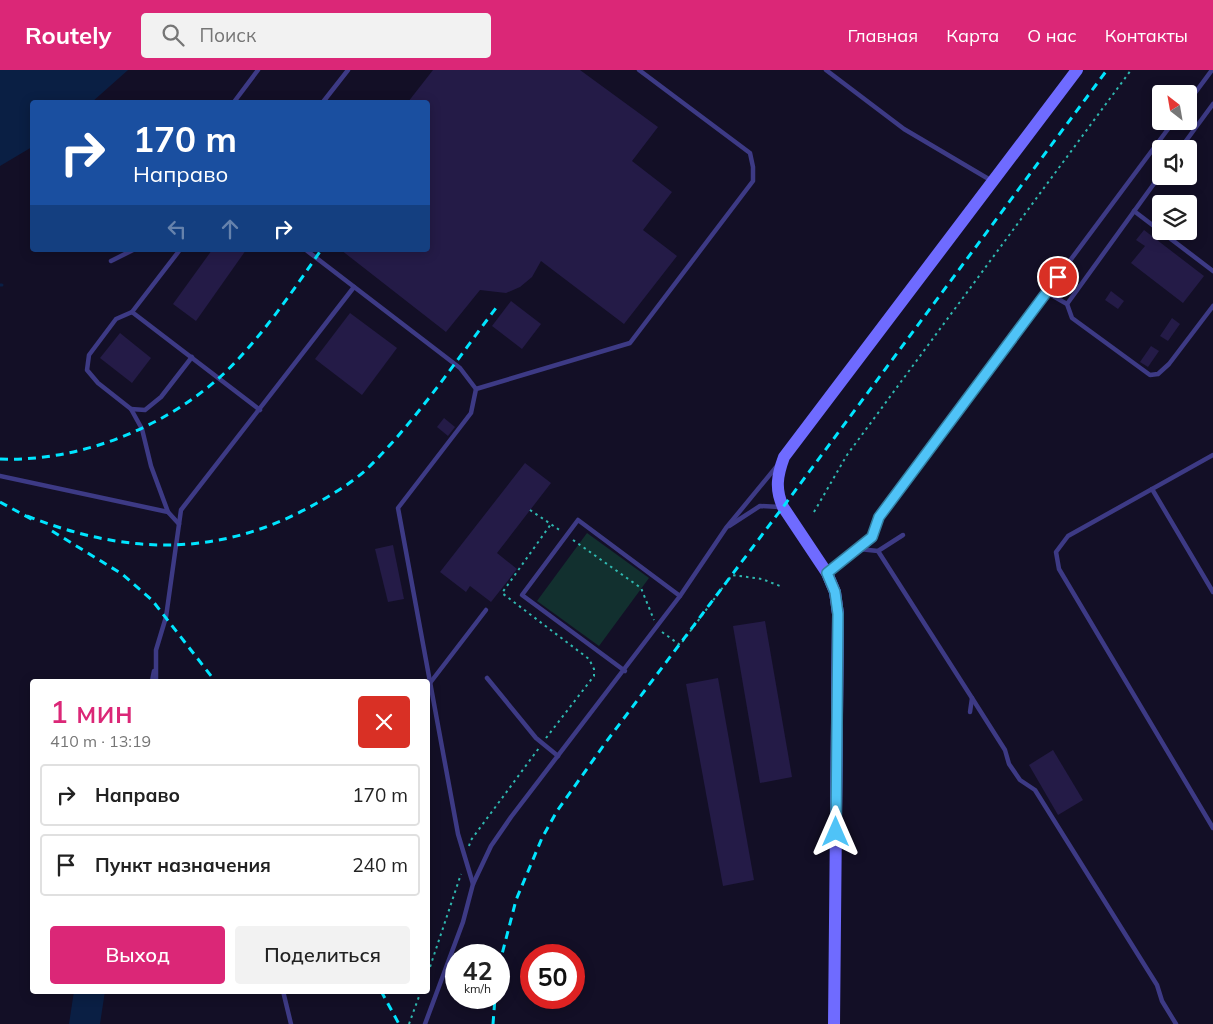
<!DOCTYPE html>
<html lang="ru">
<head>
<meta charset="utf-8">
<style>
  body { margin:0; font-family:Mulish,sans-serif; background:#f2f2f2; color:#222; height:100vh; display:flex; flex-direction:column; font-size:19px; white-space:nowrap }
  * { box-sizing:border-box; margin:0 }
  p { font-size:16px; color:#767676 }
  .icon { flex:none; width:28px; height:28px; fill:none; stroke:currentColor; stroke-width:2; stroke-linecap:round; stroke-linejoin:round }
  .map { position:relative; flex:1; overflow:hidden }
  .drawer { position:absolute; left:30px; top:609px; width:400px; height:315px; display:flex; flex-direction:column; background:#fff; border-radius:5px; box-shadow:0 2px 12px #0003 }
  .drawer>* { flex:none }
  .banner { position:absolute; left:30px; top:30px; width:400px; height:152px; border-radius:5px; box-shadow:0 2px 12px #0003; background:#1a4fa0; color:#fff; overflow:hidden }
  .needle { width:32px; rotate:329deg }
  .tools { position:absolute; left:1152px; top:15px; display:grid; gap:10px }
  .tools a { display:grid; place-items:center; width:45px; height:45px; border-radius:5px; background:#fff; box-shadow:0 2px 12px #0003; font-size:25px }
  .speed { position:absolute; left:445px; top:874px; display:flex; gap:10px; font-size:25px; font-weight:700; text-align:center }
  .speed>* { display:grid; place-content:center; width:65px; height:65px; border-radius:50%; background:#fff; box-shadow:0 2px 12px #0003; line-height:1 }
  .speed small { font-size:12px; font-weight:400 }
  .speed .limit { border:8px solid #d22; background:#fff; color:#111 }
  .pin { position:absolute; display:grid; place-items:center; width:42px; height:42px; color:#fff; margin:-21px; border:2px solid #fff; border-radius:50%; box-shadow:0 1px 5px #0007 }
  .me { position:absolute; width:55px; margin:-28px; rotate:0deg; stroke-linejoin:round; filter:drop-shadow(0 0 4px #0008) }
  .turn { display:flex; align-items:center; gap:18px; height:105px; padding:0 20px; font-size:22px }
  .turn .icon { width:65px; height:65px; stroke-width:2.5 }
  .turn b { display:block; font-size:35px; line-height:42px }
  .lanes { display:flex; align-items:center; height:48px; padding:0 20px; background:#0003; justify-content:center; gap:25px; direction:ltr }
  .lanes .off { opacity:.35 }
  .round { display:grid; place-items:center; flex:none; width:52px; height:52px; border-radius:5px; background:#f2f2f2 }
  .headline { display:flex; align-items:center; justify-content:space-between; height:85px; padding:0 20px }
  h1 { font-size:30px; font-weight:600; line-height:38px; color:#db2777 }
  .action { display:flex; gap:10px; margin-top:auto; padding:10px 20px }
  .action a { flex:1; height:58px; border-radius:5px; background:#db2777; color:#fff; font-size:20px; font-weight:600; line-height:58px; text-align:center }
  .action a+a { background:#f2f2f2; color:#222 }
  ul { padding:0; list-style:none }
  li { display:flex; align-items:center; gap:15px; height:62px; margin:0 10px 8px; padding:0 10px; border:2px solid #e0e0e0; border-radius:5px }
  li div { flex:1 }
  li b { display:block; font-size:19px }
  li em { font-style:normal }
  header { display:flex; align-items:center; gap:30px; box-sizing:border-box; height:70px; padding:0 25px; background:#db2777; color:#fff }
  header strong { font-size:24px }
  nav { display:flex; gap:28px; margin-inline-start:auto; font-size:18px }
  .search { width:350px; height:45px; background:#f2f2f2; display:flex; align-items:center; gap:12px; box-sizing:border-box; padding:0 18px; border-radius:5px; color:#767676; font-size:19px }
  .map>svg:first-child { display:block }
  .green { fill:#12302f }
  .water { fill:#0a1f44 }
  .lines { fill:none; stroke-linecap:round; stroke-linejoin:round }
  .stream { stroke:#0a1f44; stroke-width:3 }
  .building { fill:#241b47 }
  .path { stroke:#2fb8b0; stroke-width:2; stroke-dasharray:2.5 4; stroke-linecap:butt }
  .lane { stroke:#3d3a85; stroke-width:4.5 }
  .secondary { stroke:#6f6bff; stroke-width:12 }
  .rail { stroke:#00e5ff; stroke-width:3; stroke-dasharray:8 6; stroke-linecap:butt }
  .route-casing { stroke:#337fa1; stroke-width:12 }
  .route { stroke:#4fc3f7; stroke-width:9 }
</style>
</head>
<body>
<header>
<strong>Routely</strong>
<div class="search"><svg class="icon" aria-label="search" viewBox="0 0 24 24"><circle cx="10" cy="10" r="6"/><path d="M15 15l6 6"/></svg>Поиск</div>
<nav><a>Главная</a><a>Карта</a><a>О нас</a><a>Контакты</a></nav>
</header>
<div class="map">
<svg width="1213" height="954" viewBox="0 0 1213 954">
  <rect width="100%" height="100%" fill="#130f26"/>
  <polygon class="green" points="587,463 649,508 599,576 537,531"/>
  <g class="water">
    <polygon points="0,0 128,0 92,32 32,32 32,77 0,96"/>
    <polygon points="74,921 105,921 100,954 69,954"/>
  </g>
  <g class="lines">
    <polyline class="stream" points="0,215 2,215"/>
  </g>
  <g class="building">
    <polygon points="433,0 580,0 658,57 632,91 672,122 643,160 677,186 624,254 541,191 532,207 520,217 506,223 480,220 446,262 341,180 428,180 428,32 408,32"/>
    <polygon points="1144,160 1204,206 1183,233 1131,193 1145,176 1136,170"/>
    <polygon points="212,180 246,180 196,251 173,234"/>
    <polygon points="1111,221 1124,231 1118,239 1105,230"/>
    <polygon points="511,231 541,254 522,279 492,256"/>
    <polygon points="350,243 397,278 362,325 315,289"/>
    <polygon points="1172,248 1180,254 1168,271 1160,266"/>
    <polygon points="120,263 151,288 132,313 100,288"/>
    <polygon points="1151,276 1159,281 1148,297 1140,292"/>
    <polygon points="444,348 455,357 448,366 437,357"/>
    <polygon points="525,393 551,413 497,483 517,499 491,532 470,516 466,522 440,502"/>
    <polygon points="393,475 404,529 388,532 375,479"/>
    <polygon points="765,551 792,707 760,713 733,556"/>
    <polygon points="718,608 754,810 723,816 686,614"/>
    <polygon points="1053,680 1083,730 1058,745 1029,695"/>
  </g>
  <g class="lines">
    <g class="path">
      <polyline points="530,440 561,461"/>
      <polyline points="814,442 847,385 1131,0"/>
      <polyline points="573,470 641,518 654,550"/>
      <polyline points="662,562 680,575 732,505 762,509 780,516"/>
      <polyline points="546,668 594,606 594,599 589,589 502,523 551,454"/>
      <polyline points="469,776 471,770 539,678"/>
      <polyline points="428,903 461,804"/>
      <polyline points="409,954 421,921"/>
    </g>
    <g class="lane">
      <polyline points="826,0 904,59 992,111"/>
      <polyline points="1189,31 1212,0"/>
      <polyline points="234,32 258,0"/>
      <polyline points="323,32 348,0"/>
      <polyline points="1180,79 1213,34"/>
      <polyline points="1134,141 1213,201"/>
      <polyline points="306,180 460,298 476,319 471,343 398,438 458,764 473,814"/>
      <polyline points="111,191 133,180"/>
      <polyline points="1046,222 1067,234 1072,248 1150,305 1158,304 1169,294 1213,236"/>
      <polyline points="1067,234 1161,104"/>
      <polyline points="132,242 179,181"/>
      <polyline points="476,319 630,273 753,111 753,97 750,83 639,0"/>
      <polyline points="131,339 145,340 161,327 192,287"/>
      <polyline points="1213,385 1068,466 1056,482 1059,499 1213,758"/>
      <polyline points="0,406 168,442"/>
      <polyline points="1152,419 1213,522"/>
      <polyline points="179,454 168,442 151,396 142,359 131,339 98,313 87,300 89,285 116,249 132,242 260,340"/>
      <polyline points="729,456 760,436 780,437"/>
      <polyline points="859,479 878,481 903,465"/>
      <polyline points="878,481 972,628 970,642"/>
      <polyline points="828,503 872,467 879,447 1174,51"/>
      <polyline points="625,601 522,525 578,450 680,526"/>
      <polyline points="487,608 536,668 558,686"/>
      <polyline points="152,611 154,601"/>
      <polyline points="156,611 156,580 166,547 181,440 354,217"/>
      <polyline points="430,613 486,540"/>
      <polyline points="972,628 1005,680 1009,694 1020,710 1035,720 1157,915 1162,931 1176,954"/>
      <polyline points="283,921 291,954"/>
      <polyline points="425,954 463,852 473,814 491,776 511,747 680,526 726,458 777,396"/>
    </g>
    <path class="secondary" d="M834 954 838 544 835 522 827 503 783 437C775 419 777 406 784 387L1077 0"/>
    <g class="rail">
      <path d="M0 389C78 392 161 359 219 308 256 275 293 221 321 180"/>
      <polyline points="0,432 33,450"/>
      <path d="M27 446C124 484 214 488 308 438 328 427 351 414 368 398 416 351 455 292 496 238"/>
      <polyline points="52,461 122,504 152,530 215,611"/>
      <polyline points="499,896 516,830 542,768 557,741 606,672 783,437 1107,0"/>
      <polyline points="381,921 399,954"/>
      <polyline points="493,954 495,928"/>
    </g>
  </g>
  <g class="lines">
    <g class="route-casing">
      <polyline id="route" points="836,762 838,544 835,522 827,503 872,467 879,447 1058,207"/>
    </g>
    <use href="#route" class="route"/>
  </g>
</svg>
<div class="tools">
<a><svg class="needle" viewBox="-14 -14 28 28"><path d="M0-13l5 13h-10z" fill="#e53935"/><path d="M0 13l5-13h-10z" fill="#767676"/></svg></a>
<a><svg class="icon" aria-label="sound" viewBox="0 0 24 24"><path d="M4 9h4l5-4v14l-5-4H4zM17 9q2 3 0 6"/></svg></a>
<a><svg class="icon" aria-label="layers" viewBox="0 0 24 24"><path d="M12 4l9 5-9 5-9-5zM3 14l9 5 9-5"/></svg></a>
</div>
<div class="speed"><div>42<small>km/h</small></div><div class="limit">50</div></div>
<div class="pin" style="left:1058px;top:207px;background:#d93025"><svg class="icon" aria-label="arrive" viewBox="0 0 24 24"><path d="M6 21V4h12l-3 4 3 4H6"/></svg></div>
<svg class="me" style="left:836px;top:762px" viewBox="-20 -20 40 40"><path d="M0-17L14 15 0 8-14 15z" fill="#4fc3f7" stroke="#fff" stroke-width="4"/></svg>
<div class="banner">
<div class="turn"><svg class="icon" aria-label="right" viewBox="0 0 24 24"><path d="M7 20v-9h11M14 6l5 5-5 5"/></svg><div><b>170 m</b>Направо</div></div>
<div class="lanes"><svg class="icon off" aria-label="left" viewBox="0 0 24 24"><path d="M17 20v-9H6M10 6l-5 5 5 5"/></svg><svg class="icon off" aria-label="ahead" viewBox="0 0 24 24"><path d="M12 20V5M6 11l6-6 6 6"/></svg><svg class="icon" aria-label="right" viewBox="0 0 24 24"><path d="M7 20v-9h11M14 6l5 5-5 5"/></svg></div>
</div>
<section class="drawer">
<div class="headline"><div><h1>1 мин</h1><p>410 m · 13:19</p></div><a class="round" style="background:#d93025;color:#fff"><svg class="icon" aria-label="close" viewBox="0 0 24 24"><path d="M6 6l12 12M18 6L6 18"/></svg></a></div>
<ul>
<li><svg class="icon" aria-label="right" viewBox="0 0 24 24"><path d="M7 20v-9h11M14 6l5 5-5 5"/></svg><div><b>Направо</b></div><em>170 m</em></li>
<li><svg class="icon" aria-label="arrive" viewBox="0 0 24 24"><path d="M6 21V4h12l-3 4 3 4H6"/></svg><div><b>Пункт назначения</b></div><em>240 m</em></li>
</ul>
<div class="action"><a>Выход</a><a>Поделиться</a></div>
</section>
</div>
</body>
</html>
